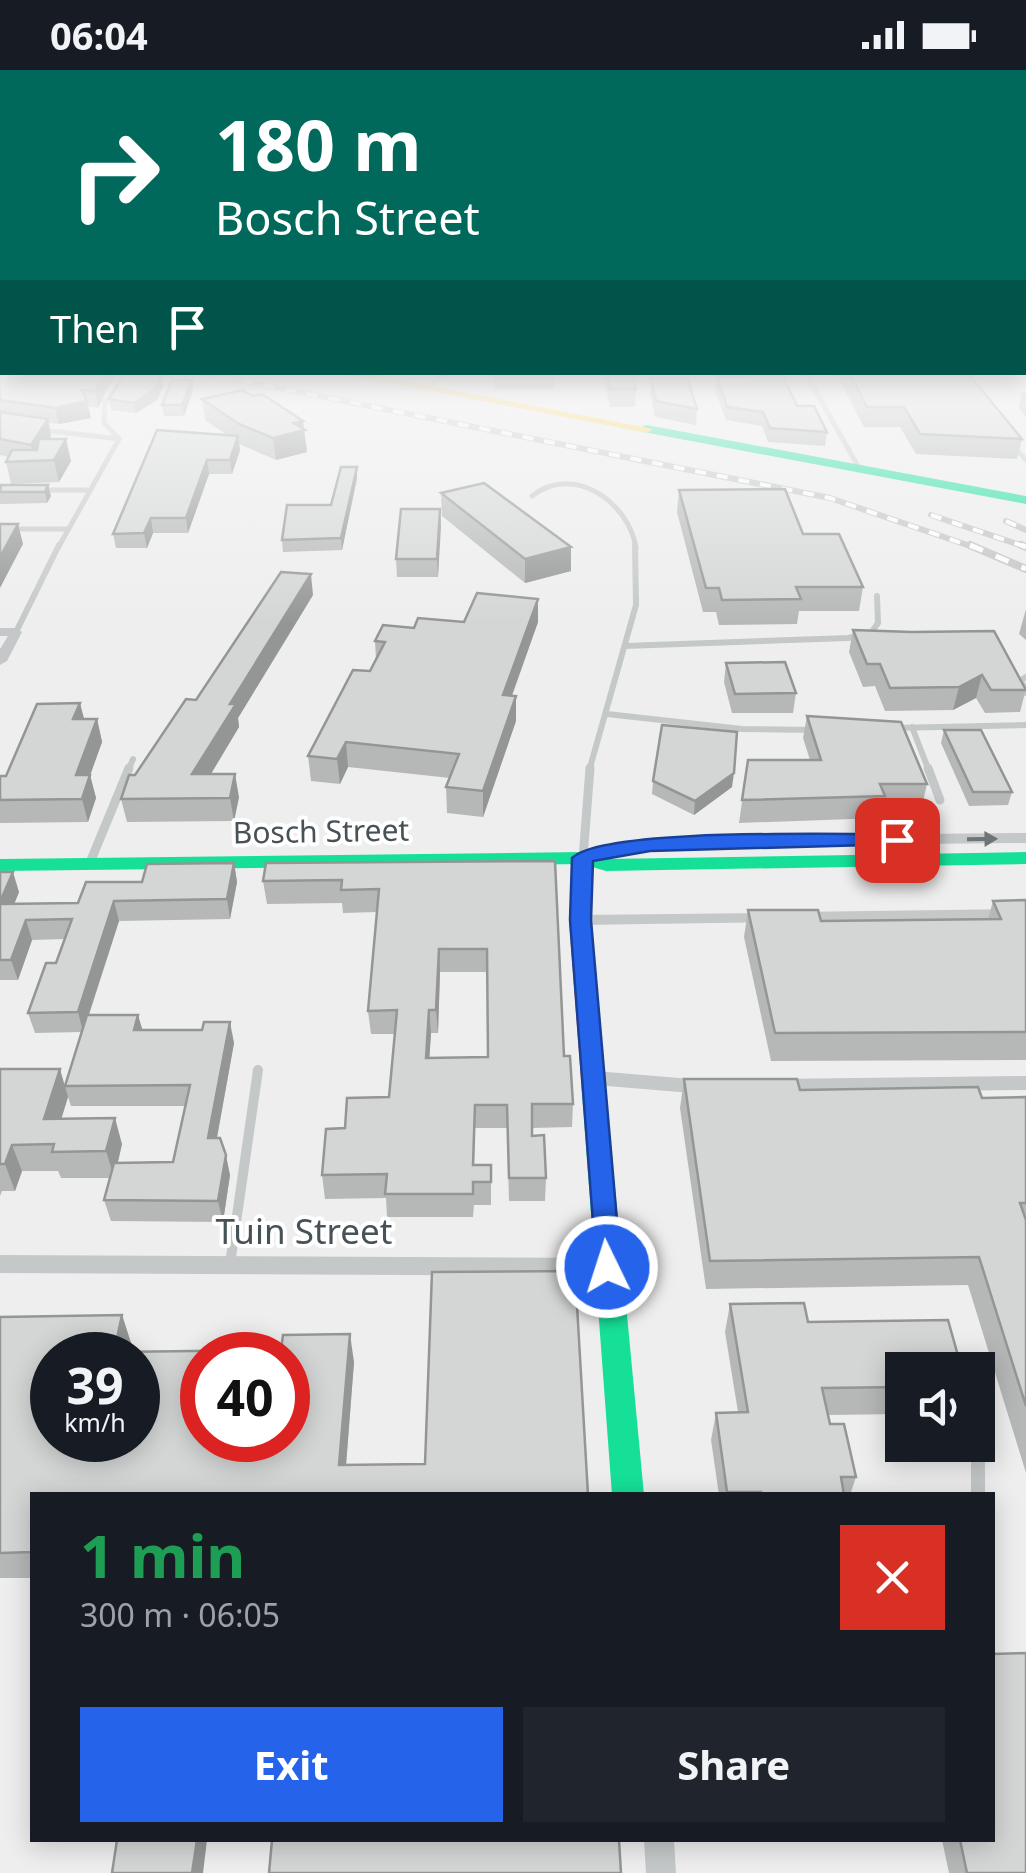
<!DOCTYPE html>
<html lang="en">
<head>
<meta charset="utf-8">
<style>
  body { margin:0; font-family:"Noto Sans",sans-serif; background:#20242c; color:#f1f3f6; height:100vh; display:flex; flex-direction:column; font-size:38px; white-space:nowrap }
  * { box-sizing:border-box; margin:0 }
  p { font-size:32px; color:#9ea1a6 }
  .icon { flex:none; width:55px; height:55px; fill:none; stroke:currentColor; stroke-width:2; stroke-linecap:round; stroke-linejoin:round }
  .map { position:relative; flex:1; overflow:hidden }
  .drawer { position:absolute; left:30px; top:1422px; width:965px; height:350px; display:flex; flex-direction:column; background:#171b24; border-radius:0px; box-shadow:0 5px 25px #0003 }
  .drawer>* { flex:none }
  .top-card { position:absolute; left:0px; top:0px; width:1028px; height:305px; box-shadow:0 5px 25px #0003; background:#00695c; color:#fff; overflow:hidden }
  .buttons { position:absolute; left:885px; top:1282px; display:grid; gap:20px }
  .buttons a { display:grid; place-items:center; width:110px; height:110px; border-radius:0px; background:#171b24; box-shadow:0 5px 25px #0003; font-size:50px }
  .speed { position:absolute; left:30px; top:1262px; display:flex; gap:20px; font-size:50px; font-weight:700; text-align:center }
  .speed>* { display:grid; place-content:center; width:130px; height:130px; border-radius:50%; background:#171b24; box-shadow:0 5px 25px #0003; line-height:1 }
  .speed small { font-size:25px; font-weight:400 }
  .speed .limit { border:15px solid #d22; background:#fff; color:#111 }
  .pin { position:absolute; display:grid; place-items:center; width:85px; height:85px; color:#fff; margin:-42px; border-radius:20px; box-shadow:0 5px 15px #0006 }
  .me { position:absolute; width:110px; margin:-55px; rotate:356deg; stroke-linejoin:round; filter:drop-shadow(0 0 8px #0008) }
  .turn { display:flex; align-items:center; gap:35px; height:210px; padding:0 50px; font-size:45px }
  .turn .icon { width:130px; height:130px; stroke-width:2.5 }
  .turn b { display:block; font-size:70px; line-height:85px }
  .then { display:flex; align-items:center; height:95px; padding:0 50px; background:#0003; gap:20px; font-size:38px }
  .round { display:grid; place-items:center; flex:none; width:105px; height:105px; border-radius:0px; background:#20242c }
  .summary { display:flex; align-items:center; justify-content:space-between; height:170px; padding:0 50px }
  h1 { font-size:60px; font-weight:700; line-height:75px; color:#1e9e55 }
  .button { display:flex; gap:20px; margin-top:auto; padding:20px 50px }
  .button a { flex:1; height:115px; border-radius:0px; background:#2563eb; color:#fff; font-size:40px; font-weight:700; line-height:115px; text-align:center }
  .button a+a { background:#20242c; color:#f1f3f6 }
  .status { display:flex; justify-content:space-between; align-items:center; height:70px; padding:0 50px; background:#171b24; direction:ltr }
  .status svg { height:28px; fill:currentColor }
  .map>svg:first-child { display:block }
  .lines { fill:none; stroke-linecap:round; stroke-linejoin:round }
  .lane-far4 { stroke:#c5c8c9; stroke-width:5 }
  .lane-far3 { stroke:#c5c8c9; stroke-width:6 }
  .lane-far2 { stroke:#c5c8c9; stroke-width:9 }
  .lane-far1 { stroke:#c5c8c9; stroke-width:10 }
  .lane { stroke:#c5c8c9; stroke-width:14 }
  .street { fill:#c5c8c9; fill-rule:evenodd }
  .fast { fill:#16e098; fill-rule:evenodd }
  .slow { fill:#ffcf43; fill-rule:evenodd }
  .jam { fill:#f24e42; fill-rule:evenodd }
  .rail-far1-casing { stroke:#c1c3c4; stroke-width:6 }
  .rail-casing { stroke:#c1c3c4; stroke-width:8 }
  .rail-far1 { stroke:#fff; stroke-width:4; stroke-dasharray:11; stroke-linecap:butt }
  .rail { stroke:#fff; stroke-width:5; stroke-dasharray:14; stroke-linecap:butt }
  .wall { fill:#b6b8b8; fill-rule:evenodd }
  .shaded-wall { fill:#949696 }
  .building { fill:#d4d6d6; stroke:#949696; stroke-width:2.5; fill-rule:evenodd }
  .oneway { fill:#6d7579 }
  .route { fill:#2563eb; stroke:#184099; stroke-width:2.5 }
  .labels { text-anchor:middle; stroke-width:8; stroke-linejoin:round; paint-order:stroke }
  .street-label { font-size:30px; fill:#475257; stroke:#fff }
  .near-street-label { font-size:35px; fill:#475257; stroke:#fff }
</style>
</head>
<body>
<div class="status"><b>06:04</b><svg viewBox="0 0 49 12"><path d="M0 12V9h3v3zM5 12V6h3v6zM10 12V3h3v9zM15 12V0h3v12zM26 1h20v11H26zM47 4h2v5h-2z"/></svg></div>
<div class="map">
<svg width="1026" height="1803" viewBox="0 0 1026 1803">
  <rect width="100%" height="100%" fill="#eee"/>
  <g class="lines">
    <g class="lane-far4">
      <polyline points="805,302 860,400"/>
      <polyline points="427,319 447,302"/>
      <polyline points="43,360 119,369"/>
      <polyline points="119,369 104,353 105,332 120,314"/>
      <polyline points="1011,373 1026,390"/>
      <polyline points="40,420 87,420"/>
      <path d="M532 426C573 393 629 432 636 478"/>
      <polyline points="0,459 67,459"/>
      <polyline points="58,478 119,369"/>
    </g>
    <g class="lane-far3">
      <polyline points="16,562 59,475"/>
      <polyline points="625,576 848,568 871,563 878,553 877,526"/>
      <polyline points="1026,607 1021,610 1026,623"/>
      <polyline points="607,644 742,659 814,660"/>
      <polyline points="912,657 929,701"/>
      <polyline points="894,658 1026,655"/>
      <polyline points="128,701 133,689"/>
      <polyline points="589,701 636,535 635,475"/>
    </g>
    <g class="lane-far2">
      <polyline points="928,698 940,730"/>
      <polyline points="583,788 590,698"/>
      <polyline points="89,795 129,698"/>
    </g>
    <polyline class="lane-far1" points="230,1194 258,1000"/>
    <polyline class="lane" points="978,1369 978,1425"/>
    <g class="street">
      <polygon points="0,558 16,558 22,562 7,591 0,595 0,579 8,566 0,566"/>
      <polygon points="1026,763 1026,773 724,776 606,785 583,793 575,788 577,785 604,775 724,766"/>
      <polygon points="1026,839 1026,849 796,852 788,847 796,842"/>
      <polygon points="770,843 778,848 776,852 580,855 572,850 580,845"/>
      <polygon points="595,1001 704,1010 711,1012 714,1017 711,1022 704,1024 595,1015 588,1013 586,1008 588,1003"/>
      <polygon points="1026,1006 1026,1020 775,1023 768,1021 765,1016 768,1011 775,1009"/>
      <polygon points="0,1185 607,1188 615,1191 618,1197 615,1203 607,1206 0,1203"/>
      <polygon points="644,1770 674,1770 676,1803 646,1803"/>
    </g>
    <g class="fast">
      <polygon points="647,355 1026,426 1026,434 643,362 643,356"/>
      <polygon points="583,782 607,789 1026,782 1026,794 606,801 582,794 0,801 0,789"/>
      <polygon points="594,1013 603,1016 606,1022 644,1425 612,1425 582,1022 585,1016"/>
    </g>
    <polygon class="slow" points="333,302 360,302 653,359 647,363"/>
    <polygon class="jam" points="583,782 593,788 591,850 606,1022 603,1028 585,1028 582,1022 569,850 573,788"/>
    <g class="rail-far1-casing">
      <g id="rail-far1">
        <polyline points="199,302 830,428 976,478"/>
        <polyline points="931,445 1026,477"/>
        <polyline points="1006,451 1026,460"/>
      </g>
    </g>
    <g class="rail-casing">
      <g id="rail">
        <polyline points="970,475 1026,499"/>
        <polyline points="1021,475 1026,477"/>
      </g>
    </g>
    <use href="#rail-far1" class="rail-far1"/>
    <use href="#rail" class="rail"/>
  </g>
  <g class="wall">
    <polygon points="0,301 116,302 98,338 88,336 91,348 59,354 49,353 51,366 49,369 71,391 59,412 11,414 6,392 9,387 0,385"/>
    <polygon points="494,302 554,302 554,319 495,319"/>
    <polygon points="602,302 632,302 636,319 635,337 610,337"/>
    <polygon points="743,302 781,302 797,336 827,362 825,376 768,372 762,356 726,350 715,320 717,307 742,307"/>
    <polygon points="835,302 967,302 1022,369 1017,389 916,384 900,357 864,357"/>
    <polygon points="162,303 164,314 157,330 136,343 111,340 109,329"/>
    <polygon points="651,308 697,339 696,355 655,347 650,324"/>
    <polygon points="193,320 184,346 164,346 162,335"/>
    <polygon points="1022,322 1026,322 1026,347 1019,338"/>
    <polygon points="202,329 303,359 307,382 276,390 239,374 240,380 232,404 209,404 188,463 153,463 147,478 116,478 113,464 227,365 205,350"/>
    <polygon points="357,397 357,408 342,480 283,482 282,470 331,435"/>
    <polygon points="48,415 51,426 47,433 0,434 0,416"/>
    <polygon points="679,420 803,464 863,517 859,541 799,541 797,554 719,555 716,542 703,542 677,442"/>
    <polygon points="441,423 571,477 571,501 525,513 442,446"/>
    <polygon points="440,439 438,507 397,507 396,489"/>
    <polygon points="313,525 238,648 239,657 211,704 239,727 234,751 127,752 121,729 135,705 196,630"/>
    <polygon points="538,529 538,552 512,626 516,651 483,747 447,743 446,717 450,708 348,697 340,714 311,711 308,686 370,601 376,590 375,571 414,558 464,552"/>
    <polygon points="1026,539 1026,570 1019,564"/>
    <polygon points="853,560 1026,619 1020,642 985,643 976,628 953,640 885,641 875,616 863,617 849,582"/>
    <polygon points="726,593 796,623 793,643 732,643 724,612"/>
    <polygon points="807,646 927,714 922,736 882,736 880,748 739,753 748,690 810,690 803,668"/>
    <polygon points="84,649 97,649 102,672 90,705 96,728 88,752 0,753 0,706 6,706"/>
    <polygon points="944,660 1012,722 1008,735 969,736 941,673"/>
    <polygon points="653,711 732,717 694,745 652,724"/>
    <path d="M555 791 564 986 573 1034 572 1057 532 1058V1066L546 1108 545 1131H509L507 1058H475L474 1095H491V1135H474L473 1147H387L386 1128 325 1129 322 1105 345 1058 389 1027 395 964H371L368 941 377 842 343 843 342 833 267 834 263 811ZM440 902H487L488 987 429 988 431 963H438Z"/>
    <path d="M234 793 237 812 230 849 119 851 89 945 142 960 234 973 217 1068 230 1105 223 1152 111 1151 104 1130 110 1108H61L58 1101H22L15 1121H2L0 1126V999L65 1014 81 962 35 963 28 943 56 893 65 869 32 870 18 910H0V802L19 822 14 834 78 833 142 812ZM68 1027 71 1036H185L173 1092 118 1093 122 1074 61 1049Z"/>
    <polygon points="1026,830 1026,990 771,991 744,867 748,840 821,851 988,849 993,831"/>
    <polygon points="684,1009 800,1020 982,1028 1026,1027 1026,1403 968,1215 706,1219 680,1038"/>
    <polygon points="730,1234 808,1252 902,1300 902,1344 828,1345 830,1354 856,1407 850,1425 719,1425 711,1370 716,1343 738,1342 725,1262"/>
    <polygon points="122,1245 131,1273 129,1282 354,1292 346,1395 588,1425 32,1425 32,1508 0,1508 0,1247"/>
    <polygon points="942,1770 992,1770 1026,1803 949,1803"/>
  </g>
  <g class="shaded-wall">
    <polygon points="105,302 116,302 98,338 95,322"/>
    <polygon points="162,303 164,314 157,330 136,343 134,333"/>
    <polygon points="192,310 193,320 184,346 182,335"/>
    <polygon points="87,331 91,348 59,354 55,338"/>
    <polygon points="48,349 51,366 35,392 31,375"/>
    <polygon points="303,351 307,382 276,390 273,368 294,353"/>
    <polygon points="238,366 240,380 232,404 230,390"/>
    <polygon points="66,369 71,391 59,412 54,390"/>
    <polygon points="207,390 209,404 188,463 186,448"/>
    <polygon points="357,397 357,408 342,480 341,468"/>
    <polygon points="48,415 51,426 47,433 45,422"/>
    <polygon points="440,439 441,457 438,507 437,489"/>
    <polygon points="151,448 153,463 147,478 144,463"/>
    <polygon points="18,454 23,474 0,518 0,487"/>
    <polygon points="571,477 571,501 525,513 525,489"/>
    <polygon points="311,504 313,525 238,648 239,657 197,727 192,704 230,634"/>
    <polygon points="538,529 538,552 503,650 503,625"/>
    <polygon points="982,605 976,628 953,640 959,617"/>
    <polygon points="516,626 516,651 483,747 483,721"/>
    <polygon points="80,633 86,656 73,649"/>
    <polygon points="97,649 102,672 82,728 76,705"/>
    <polygon points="346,672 348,697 340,714 337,689"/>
    <polygon points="734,703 732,717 694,745 695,731"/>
    <polygon points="235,704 239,727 234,751 230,728"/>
    <polygon points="90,705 96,728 88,752 82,729"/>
    <polygon points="234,793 237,812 230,849 227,829"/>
    <polygon points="13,802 19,822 6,854 0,832"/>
    <polygon points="114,831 119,851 83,962 78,942"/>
    <polygon points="26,850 32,870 18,910 11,890"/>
    <polygon points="439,879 440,902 438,963 436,940"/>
    <polygon points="429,940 431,963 428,1011 426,988"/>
    <polygon points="138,945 144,965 134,960"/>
    <polygon points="230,952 234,973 213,1089 208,1068"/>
    <polygon points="60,999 68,1027 53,1076 44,1049"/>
    <polygon points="115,1048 122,1074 114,1107 106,1081"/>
    <polygon points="12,1075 22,1101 15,1121 5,1094"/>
    <polygon points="226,1085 230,1105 223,1152 218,1131"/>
    <polygon points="122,1245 131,1273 129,1285 114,1282"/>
    <polygon points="350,1264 354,1292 344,1421 339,1395"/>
    <polygon points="197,1770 207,1770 203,1803 192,1803"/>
  </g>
  <g class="building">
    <polygon points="0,301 2,302 105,302 95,322 82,320 87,331 55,338 0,330"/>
    <polygon points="607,302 632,302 636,319 610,319"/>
    <polygon points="747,302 781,302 797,336 814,336 827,362 770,358 763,342 727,337 717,307 749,307"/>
    <polygon points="849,302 967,302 1022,369 920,364 904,337 867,337"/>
    <polygon points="162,303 155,319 134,333 109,329 124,304"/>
    <polygon points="651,308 687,308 697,339 656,331"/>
    <polygon points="172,310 192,310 182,335 162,335"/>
    <polygon points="243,320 253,326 262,324 303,351 294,353 305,360 273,368 239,354 202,329"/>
    <polygon points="0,342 48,349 31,375 0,369"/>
    <polygon points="157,360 238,366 230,390 207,390 186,448 151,448 144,463 113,464"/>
    <polygon points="39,369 66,369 54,390 6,392 12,380 37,380"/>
    <polygon points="341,397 357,397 341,468 282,470 287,435 331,435"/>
    <polygon points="484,413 571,477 525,489 441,423"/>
    <polygon points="1,415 48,415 45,422 0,422"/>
    <polygon points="785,419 803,464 839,464 863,517 796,517 801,529 722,530 719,518 706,518 679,420"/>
    <polygon points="401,439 440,439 437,489 396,489"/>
    <polygon points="0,454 18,454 0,487"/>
    <polygon points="281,502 311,504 230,634 236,634 192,704 235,704 230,728 121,729 129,705 135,705 186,629 196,630"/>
    <polygon points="477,523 538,529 503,625 516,626 483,721 446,717 459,684 346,672 337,689 308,686 353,600 370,601 385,572 375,571 383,555 414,558 418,548 464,552"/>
    <polygon points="853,560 912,562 994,561 1026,620 991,620 982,605 959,617 890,618 880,594 867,594"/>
    <polygon points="785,592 796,623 735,624 726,593"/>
    <polygon points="80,633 73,649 97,649 76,705 90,705 82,729 0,730 0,706 6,706 37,634"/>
    <polygon points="807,646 901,652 927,714 880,714 885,726 742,730 748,690 821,690"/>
    <polygon points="662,655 737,662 734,703 695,731 653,711"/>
    <polygon points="944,660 981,660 1012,722 973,722"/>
    <path d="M555 791 564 986H570L573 1034H532V1066L544 1065 546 1108H509L507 1035H475L473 1095H491V1112H473V1124H385L387 1104 322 1105 326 1059 345 1058 347 1028 389 1027 397 940 368 941 379 819 341 820 342 810 263 811 266 793ZM439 879H487L488 987 426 988 429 940H436Z"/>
    <polygon points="234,793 227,829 114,831 78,942 28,943 46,893 56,893 72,849 26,850 11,890 0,890 0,834 78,833 86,812 142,812 147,794"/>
    <polygon points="0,802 13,802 0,832"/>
    <polygon points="1026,830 1026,962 775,963 748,840 818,840 821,851 1001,849 993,831"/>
    <polygon points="87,945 138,945 134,960 202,960 204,952 230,952 208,1068 220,1068 226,1085 218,1131 104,1130 114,1093 173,1092 190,1015 65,1016"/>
    <polygon points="0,999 60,999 44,1049 115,1048 106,1081 52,1082 54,1074 12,1075 5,1094 0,1094"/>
    <polygon points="684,1009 797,1009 800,1020 978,1017 982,1028 1026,1027 1026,1133 1020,1133 1026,1150 1026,1336 979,1187 710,1191"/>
    <path d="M575 1201 588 1425H32V1482L0 1483V1247L122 1245 114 1282 281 1280 283 1265 350 1264 339 1395 425 1394 432 1202ZM52 1285H138V1370H52ZM202 1285H288V1370H202Z"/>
    <polygon points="804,1233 808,1252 948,1250 962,1300 902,1300 902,1317 822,1318 830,1354 844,1354 856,1407 841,1407 844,1425 761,1425 761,1422 727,1422 716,1343 748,1342 730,1234"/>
    <polygon points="1026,1583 1026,1803 967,1803 960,1770 992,1770 992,1584"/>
    <polygon points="117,1770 197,1770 192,1803 112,1803"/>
    <polygon points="272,1770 619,1770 621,1803 269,1803"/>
  </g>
  <defs><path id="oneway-solid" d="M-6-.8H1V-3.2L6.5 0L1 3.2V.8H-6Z" transform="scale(2.5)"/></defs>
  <use class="oneway" href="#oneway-solid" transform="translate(982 769) rotate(-1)"/>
  <linearGradient id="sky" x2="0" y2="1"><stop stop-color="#90c6e6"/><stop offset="0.54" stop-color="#f7f7f7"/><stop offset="1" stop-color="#f7f7f7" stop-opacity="0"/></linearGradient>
  <rect width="1026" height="554" fill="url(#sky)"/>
  <path class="route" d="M897 764 904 765V774L650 781 593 791 591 850 621 1197 617 1205H597L570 850 572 788C603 757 842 765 897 764Z"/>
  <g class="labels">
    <g class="street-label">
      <text transform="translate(321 762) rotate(-1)" y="10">Bosch Street</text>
    </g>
    <g class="near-street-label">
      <text x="304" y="1174">Tuin Street</text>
    </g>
  </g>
</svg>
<div class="buttons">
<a><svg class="icon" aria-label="sound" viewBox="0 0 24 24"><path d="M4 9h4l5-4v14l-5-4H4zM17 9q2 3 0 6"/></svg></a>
</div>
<div class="speed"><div>39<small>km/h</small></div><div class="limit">40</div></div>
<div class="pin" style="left:897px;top:770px;background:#d93025"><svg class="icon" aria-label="arrive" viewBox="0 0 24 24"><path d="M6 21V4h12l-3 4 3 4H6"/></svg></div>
<svg class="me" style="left:607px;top:1197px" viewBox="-20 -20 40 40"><circle r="17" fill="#2563eb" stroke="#fff" stroke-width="3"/><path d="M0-11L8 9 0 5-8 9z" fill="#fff"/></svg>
<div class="top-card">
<div class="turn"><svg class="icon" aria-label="right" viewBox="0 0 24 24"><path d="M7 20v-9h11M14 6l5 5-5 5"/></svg><div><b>180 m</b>Bosch Street</div></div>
<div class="then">Then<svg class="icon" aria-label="arrive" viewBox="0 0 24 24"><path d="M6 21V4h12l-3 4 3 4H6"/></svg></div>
</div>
<section class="drawer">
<div class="summary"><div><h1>1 min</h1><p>300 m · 06:05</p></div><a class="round" style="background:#d93025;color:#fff"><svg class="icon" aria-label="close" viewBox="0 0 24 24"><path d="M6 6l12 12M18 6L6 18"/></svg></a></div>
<div class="button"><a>Exit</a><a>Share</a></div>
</section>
</div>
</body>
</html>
